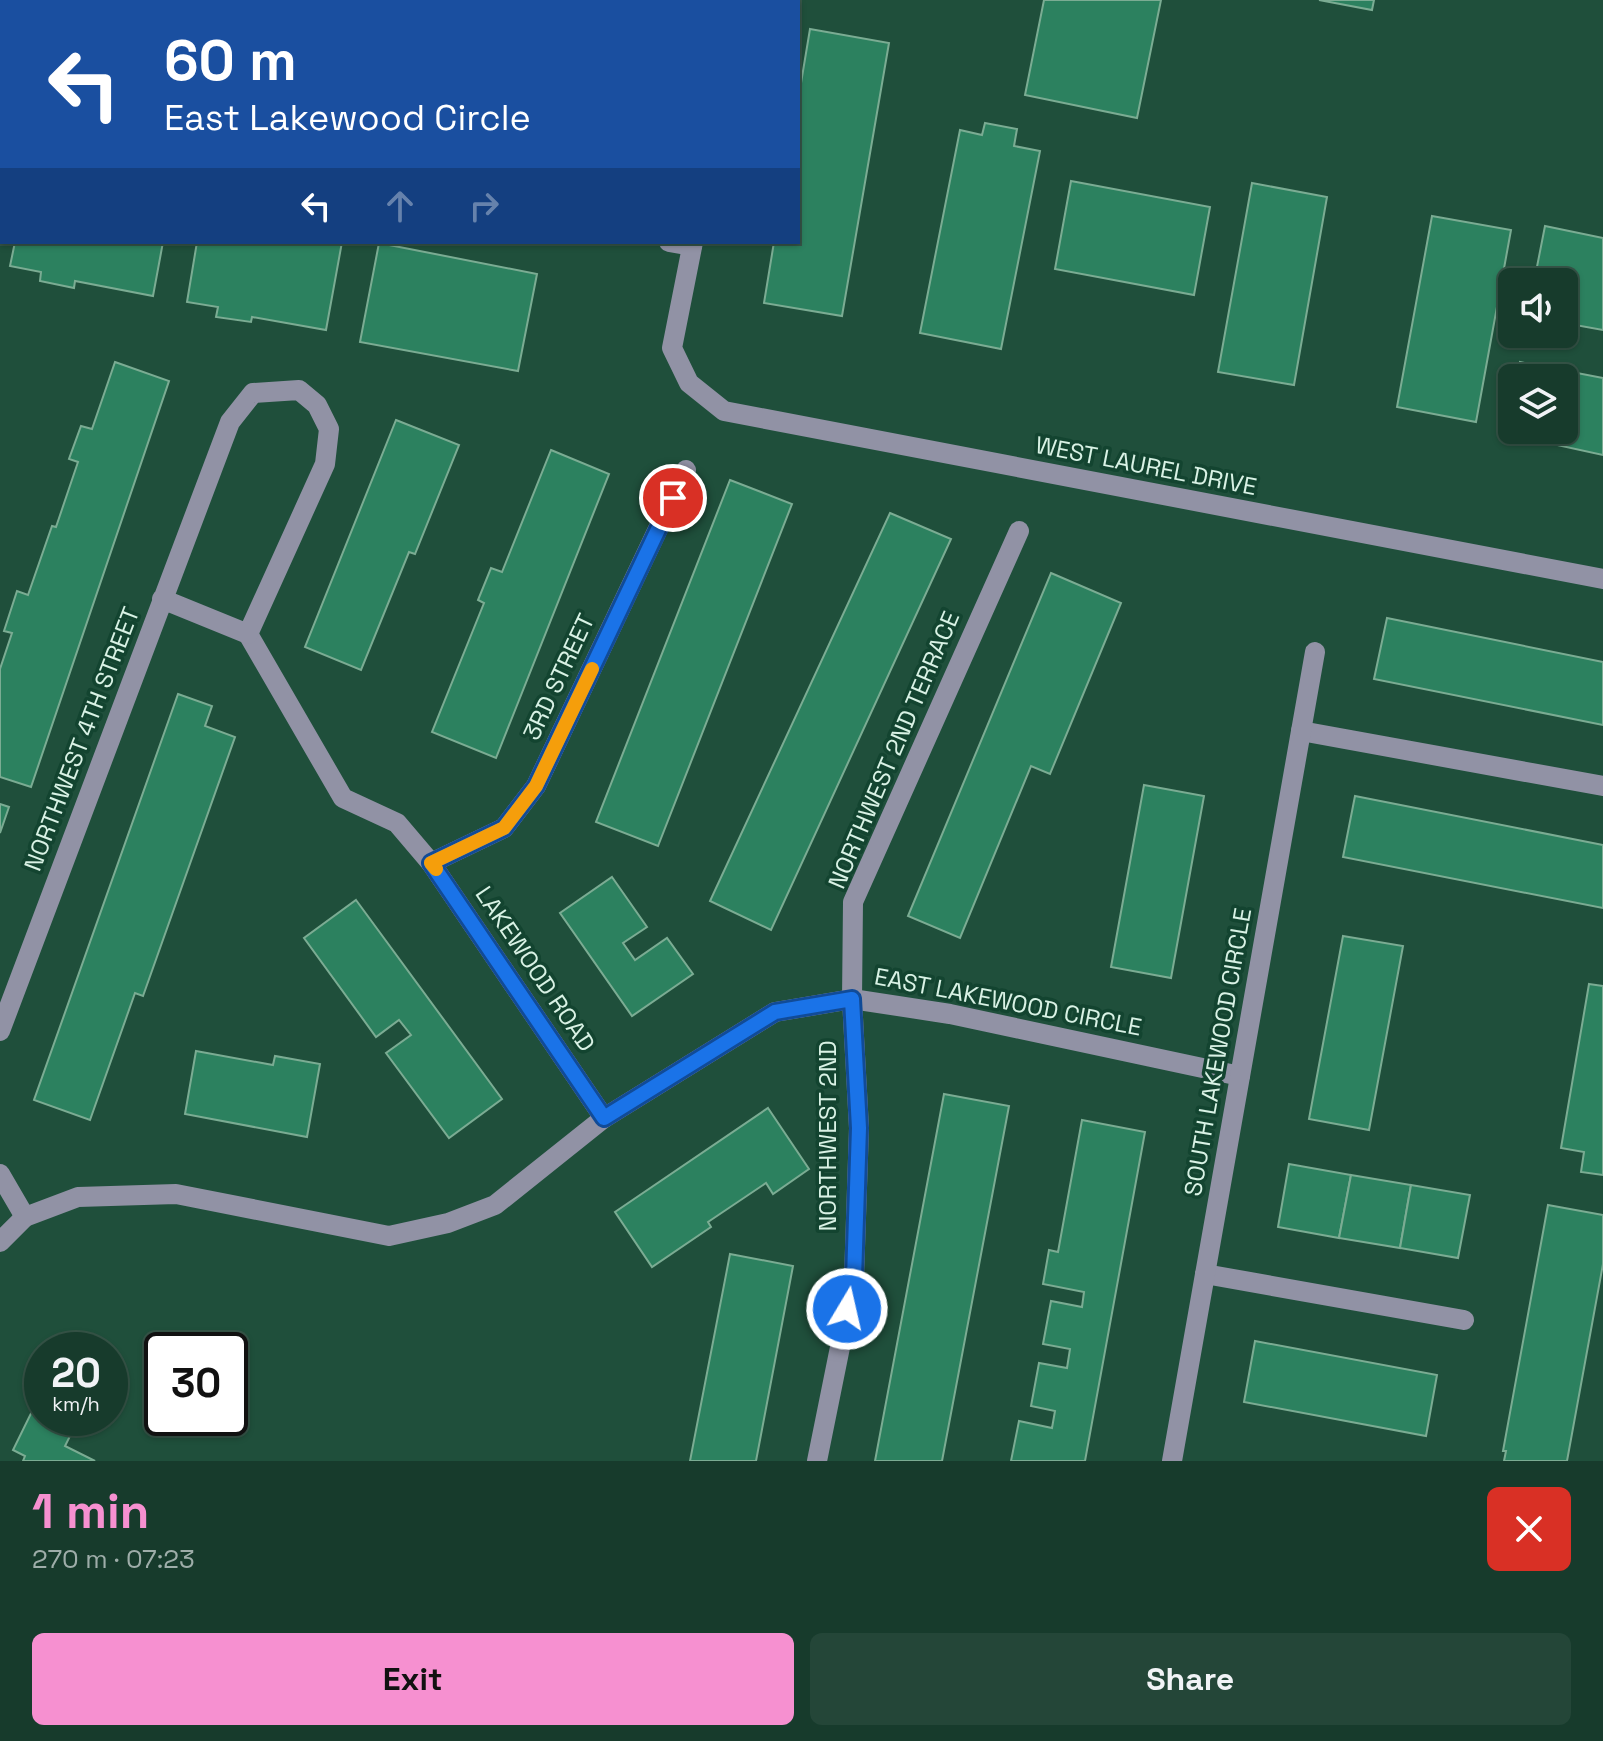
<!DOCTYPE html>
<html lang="en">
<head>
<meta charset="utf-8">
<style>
  body { margin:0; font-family:"Space Grotesk",sans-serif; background:#244638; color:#f1f3f6; height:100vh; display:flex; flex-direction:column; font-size:30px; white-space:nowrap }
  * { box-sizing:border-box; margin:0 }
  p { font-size:26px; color:#9eada9 }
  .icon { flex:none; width:44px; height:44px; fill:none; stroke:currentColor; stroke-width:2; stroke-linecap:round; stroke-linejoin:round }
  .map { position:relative; height:1461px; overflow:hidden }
  .drawer { display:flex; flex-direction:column; background:#173b2c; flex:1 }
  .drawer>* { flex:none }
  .guide { position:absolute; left:0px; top:0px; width:800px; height:244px; box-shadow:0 2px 6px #0004,0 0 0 2px #365548; background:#1a4fa0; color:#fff; overflow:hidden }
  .tools { position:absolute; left:1498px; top:268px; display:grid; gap:16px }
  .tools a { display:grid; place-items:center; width:80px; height:80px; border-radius:12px; background:#173b2c; box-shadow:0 2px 6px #0004,0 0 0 2px #365548; font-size:40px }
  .speed { position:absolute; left:24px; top:1332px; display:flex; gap:16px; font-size:40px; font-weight:700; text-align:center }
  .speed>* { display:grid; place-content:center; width:104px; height:104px; border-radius:50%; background:#173b2c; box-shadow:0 2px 6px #0004,0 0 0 2px #365548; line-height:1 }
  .speed small { font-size:20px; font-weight:400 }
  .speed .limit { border:4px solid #111; border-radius:12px; background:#fff; color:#111 }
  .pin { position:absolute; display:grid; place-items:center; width:68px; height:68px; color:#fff; margin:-34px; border:4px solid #fff; border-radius:50%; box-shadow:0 2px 8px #0007 }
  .me { position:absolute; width:88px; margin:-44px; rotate:9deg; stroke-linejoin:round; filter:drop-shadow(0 0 6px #0008) }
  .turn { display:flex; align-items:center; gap:28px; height:168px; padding:0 32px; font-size:36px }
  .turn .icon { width:104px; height:104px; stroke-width:2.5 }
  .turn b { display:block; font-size:56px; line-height:68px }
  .lanes { display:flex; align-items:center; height:76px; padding:0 32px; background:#0003; justify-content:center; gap:40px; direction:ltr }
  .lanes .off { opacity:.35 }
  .round { display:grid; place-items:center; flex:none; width:84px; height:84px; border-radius:12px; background:#244638 }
  .headline { display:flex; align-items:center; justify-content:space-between; height:136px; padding:0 32px }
  h1 { font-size:48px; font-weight:800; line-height:60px; color:#f690d0 }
  .button { display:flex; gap:16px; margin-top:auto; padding:16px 32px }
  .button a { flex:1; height:92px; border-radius:12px; background:#f690d0; color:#111; font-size:32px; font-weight:800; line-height:92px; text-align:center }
  .button a+a { background:#244638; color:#f1f3f6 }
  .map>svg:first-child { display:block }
  .building { fill:#2c815f; stroke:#7bac93; stroke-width:2 }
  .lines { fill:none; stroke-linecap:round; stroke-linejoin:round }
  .minor { stroke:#9192a5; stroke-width:20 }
  .route-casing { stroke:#114b97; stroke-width:20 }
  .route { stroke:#1a73e8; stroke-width:14 }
  .slow { stroke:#f59e0b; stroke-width:14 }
  .labels { text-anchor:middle; stroke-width:7; stroke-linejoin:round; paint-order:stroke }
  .street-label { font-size:24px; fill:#d9f2e5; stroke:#134430 }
</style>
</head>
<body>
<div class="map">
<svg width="1603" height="1461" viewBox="0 0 1603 1461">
  <rect width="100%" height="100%" fill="#1f4f3b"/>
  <g class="building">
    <polygon points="0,0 26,2 2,2 2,145"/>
    <polygon points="199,0 312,0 323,2 199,2"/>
    <polygon points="1044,0 1161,0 1137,118 1025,95"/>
    <polygon points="1319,0 1374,0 1372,10"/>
    <polygon points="810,29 889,43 842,316 764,303 774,242 798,242 798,101"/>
    <polygon points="985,123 1017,129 1014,146 1040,151 1001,349 920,333 960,130 982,135"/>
    <polygon points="1071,181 1210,207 1194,295 1055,269"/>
    <polygon points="1252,183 1327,197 1294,385 1218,372"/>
    <polygon points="1432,216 1511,230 1476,422 1397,407"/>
    <polygon points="1545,226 1603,238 1603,330 1564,323 1564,282 1534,282"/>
    <polygon points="15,242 163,242 153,296 75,281 74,288 40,281 41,272 10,266"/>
    <polygon points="197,242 342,242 326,330 252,317 251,322 216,317 218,307 187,302"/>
    <polygon points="379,243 537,274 518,371 360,342"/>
    <polygon points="115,362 169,381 31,787 0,777 0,669 12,633 4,631 17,591 28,595 52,526 56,527 78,462 69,459 81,426 92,429"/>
    <polygon points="1520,362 1603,378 1603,455 1507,434 1512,405 1512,430 1564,430 1564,378 1517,378"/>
    <polygon points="396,420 459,445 415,554 409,552 361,670 305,647"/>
    <polygon points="551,450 609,474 496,758 432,732 484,603 478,600 491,568 502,572"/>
    <polygon points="730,480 792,504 658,846 596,822"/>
    <polygon points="890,513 951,539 771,930 710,901"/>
    <polygon points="1051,573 1121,603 1050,774 1031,766 960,938 908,916"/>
    <polygon points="1387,618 1603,662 1603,725 1374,679"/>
    <polygon points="178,694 212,706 205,726 235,737 143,996 135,993 90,1120 34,1100"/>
    <polygon points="1144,785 1204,796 1171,978 1111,967"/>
    <polygon points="1355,796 1603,845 1603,908 1343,857"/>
    <polygon points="0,804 9,807 0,833"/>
    <polygon points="612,877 647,927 623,943 635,960 667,938 693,974 632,1016 560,913"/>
    <polygon points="356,900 502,1099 449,1138 386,1053 411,1035 399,1020 376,1037 304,938"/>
    <polygon points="1343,936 1403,946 1369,1130 1309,1119"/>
    <polygon points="1589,984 1603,986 1603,1175 1581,1172 1584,1152 1561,1148"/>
    <polygon points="196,1051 273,1065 275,1056 320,1064 307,1137 185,1114"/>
    <polygon points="944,1094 1009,1106 942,1461 875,1461"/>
    <polygon points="768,1108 809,1169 773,1194 766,1183 708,1222 711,1227 652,1267 615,1212"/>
    <polygon points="1082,1120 1145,1132 1085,1461 1011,1461 1019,1421 1052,1428 1055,1411 1031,1406 1039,1363 1067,1368 1070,1349 1043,1344 1051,1301 1082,1307 1084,1292 1043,1284 1049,1250 1058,1252"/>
    <polygon points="1289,1164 1351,1175 1339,1238 1278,1227"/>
    <polygon points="1351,1175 1411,1185 1400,1248 1339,1238"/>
    <polygon points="1411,1185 1470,1195 1458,1258 1400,1248"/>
    <polygon points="1548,1205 1603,1215 1603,1264 1567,1461 1504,1461 1506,1451 1503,1451"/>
    <polygon points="730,1254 793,1266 756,1461 690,1461"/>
    <polygon points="1255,1341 1437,1375 1426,1436 1244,1402"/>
    <polygon points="42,1391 42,1418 79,1418 65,1446 95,1461 23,1461 25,1456 13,1450"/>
  </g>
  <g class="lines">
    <g class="minor">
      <polyline points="142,2 143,0"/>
      <polyline points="739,2 740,0"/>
      <polyline points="669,242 692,246"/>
      <polyline points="693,242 672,348 689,383 724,411 1603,579"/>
      <polyline points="248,634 343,798 397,823 431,863 604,1118"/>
      <polyline points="1301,731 1603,786"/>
      <polyline points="431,863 504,828 536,786 686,470"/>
      <polyline points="0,1031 230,422 253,393 299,390 317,405 329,429 325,464 248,634 162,599"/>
      <polyline points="0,1174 25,1217"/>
      <polyline points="0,1242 25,1217 78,1197 176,1194 389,1236 448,1223 495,1205 604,1118 775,1012 852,999 950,1014 1240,1076"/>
      <polyline points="1205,1274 1464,1320"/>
      <polyline points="817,1461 854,1278 859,1128 852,999 853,902 1019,531"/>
      <polyline points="1172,1461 1315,652"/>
    </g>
  </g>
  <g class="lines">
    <g class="route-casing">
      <polyline id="route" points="673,498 536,786 504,828 431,863 604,1118 775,1012 852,999 859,1128 854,1278 847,1309"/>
    </g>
    <use href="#route" class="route"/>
    <polyline class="slow" points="436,869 431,863 504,828 536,786 592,669"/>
  </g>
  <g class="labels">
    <g class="street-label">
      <text transform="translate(1146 466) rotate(11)" y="8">WEST LAUREL DRIVE</text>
      <text transform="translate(559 677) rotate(-65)" y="8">3RD STREET</text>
      <text transform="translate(82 739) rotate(-69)" y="8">NORTHWEST 4TH STREET</text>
      <text transform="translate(894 750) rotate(-67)" y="8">NORTHWEST 2ND TERRACE</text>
      <text transform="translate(535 969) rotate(56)" y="8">LAKEWOOD ROAD</text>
      <text transform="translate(1008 1002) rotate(11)" y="8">EAST LAKEWOOD CIRCLE</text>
      <text transform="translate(1218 1052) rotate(-80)" y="8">SOUTH LAKEWOOD CIRCLE</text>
      <text transform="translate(828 1136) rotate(-90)" y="8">NORTHWEST 2ND</text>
    </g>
  </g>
</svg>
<div class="tools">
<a><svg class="icon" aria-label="sound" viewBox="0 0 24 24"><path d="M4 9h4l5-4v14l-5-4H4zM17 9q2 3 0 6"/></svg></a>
<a><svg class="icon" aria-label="layers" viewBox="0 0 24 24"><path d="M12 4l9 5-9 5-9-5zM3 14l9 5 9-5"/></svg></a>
</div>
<div class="speed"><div>20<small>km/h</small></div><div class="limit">30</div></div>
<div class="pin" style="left:673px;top:498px;background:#d93025"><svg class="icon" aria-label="arrive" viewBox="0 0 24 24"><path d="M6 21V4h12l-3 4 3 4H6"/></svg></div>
<svg class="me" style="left:847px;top:1309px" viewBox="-20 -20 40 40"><circle r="17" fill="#1a73e8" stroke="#fff" stroke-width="3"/><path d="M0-11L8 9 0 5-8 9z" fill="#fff"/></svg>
<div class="guide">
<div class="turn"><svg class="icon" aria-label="left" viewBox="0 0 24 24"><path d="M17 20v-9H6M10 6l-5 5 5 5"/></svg><div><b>60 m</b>East Lakewood Circle</div></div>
<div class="lanes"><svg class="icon" aria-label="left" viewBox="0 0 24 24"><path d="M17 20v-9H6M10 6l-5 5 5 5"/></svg><svg class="icon off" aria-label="ahead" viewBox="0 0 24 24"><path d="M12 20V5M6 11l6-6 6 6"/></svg><svg class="icon off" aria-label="right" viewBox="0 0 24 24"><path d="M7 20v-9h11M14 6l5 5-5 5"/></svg></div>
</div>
</div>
<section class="drawer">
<div class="headline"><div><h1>1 min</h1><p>270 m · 07:23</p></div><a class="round" style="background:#d93025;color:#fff"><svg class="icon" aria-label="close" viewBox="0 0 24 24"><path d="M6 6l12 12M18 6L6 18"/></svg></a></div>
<div class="button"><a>Exit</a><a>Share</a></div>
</section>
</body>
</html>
